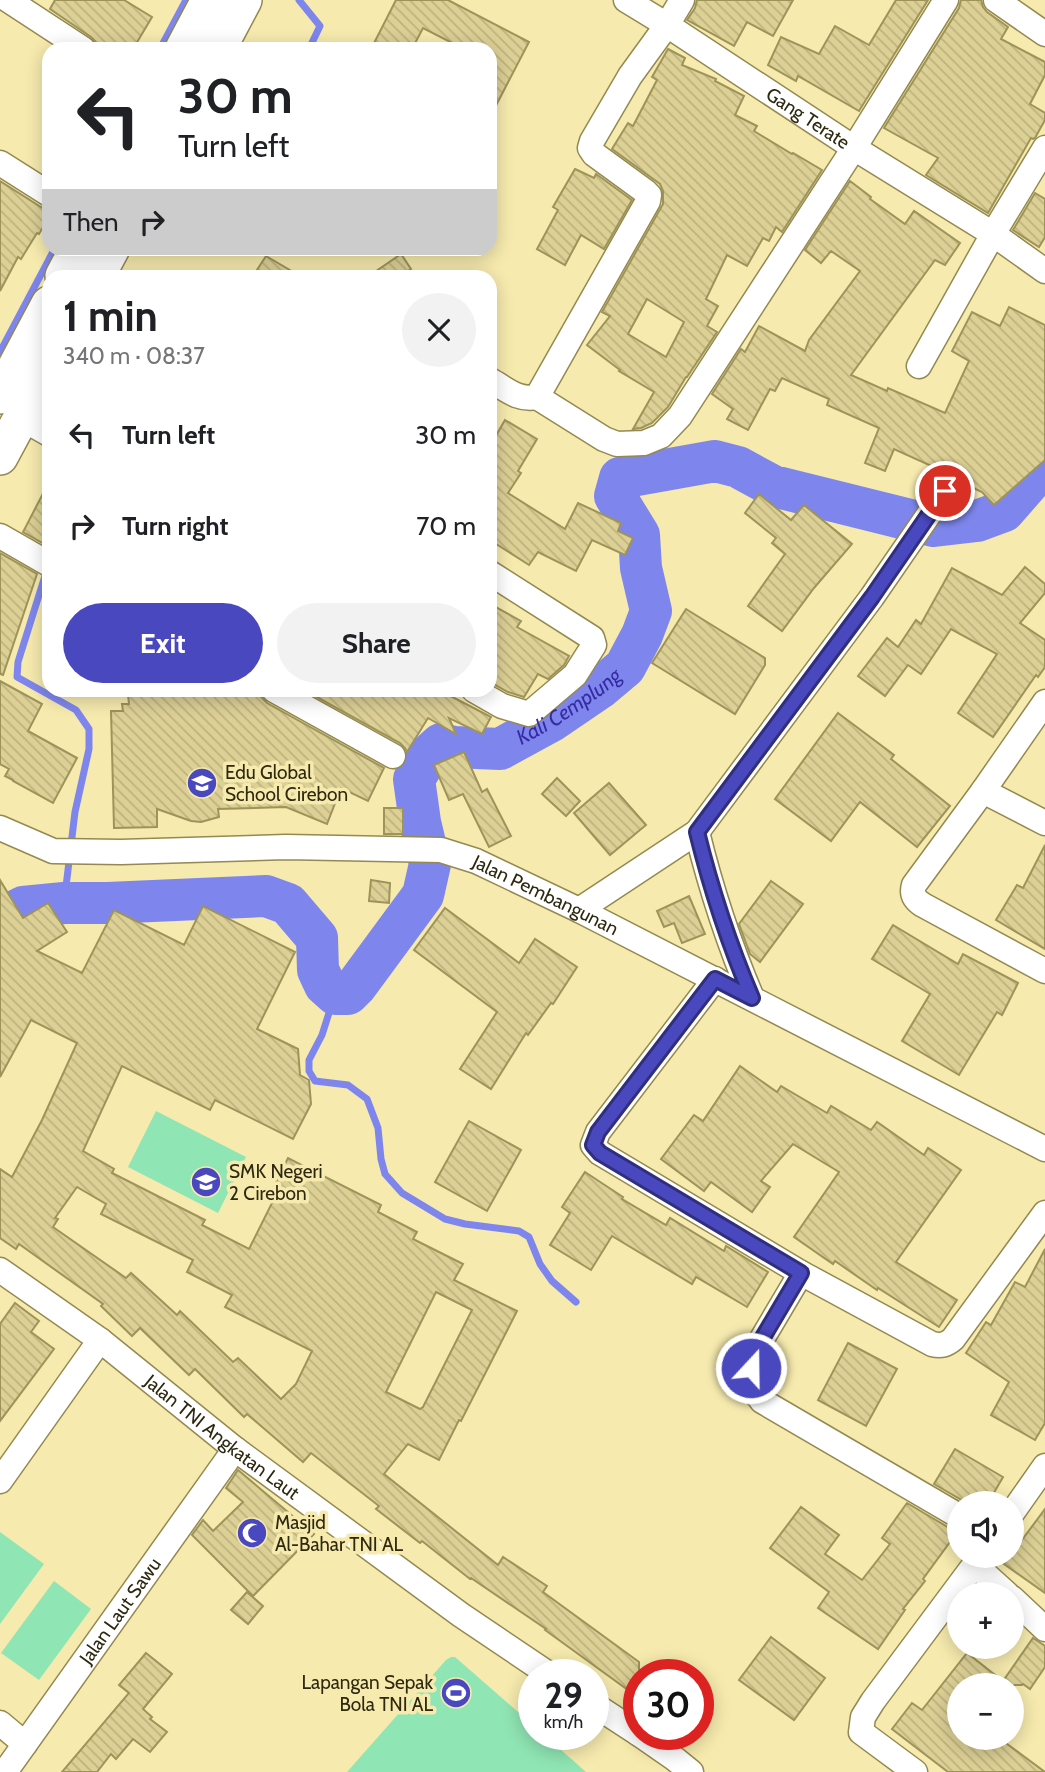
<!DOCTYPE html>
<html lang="en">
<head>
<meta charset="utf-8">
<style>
  body { margin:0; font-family:Cabin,sans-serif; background:#f2f2f2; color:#202124; height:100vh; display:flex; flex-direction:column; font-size:26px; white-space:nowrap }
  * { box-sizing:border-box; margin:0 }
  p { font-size:23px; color:#757577 }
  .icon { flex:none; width:38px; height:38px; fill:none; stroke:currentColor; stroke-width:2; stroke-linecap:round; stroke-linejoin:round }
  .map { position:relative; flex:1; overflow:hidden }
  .panel { position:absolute; left:42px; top:270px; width:455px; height:427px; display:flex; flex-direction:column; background:#fff; border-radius:21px; box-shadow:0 4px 18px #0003 }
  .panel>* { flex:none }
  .guide { position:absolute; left:42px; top:42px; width:455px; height:214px; border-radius:21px; box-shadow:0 4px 18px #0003; background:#fff; color:#202124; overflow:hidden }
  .buttons { position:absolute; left:947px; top:1491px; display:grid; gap:14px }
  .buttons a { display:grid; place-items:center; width:77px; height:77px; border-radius:50%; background:#fff; box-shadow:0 4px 18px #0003; font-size:35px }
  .speed { position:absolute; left:518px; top:1659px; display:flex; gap:14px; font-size:35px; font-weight:700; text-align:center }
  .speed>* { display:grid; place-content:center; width:91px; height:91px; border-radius:50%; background:#fff; box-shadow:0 4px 18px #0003; line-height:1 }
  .speed small { font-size:18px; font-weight:400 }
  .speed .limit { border:10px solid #d22; background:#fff; color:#111 }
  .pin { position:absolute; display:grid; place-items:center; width:60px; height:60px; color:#fff; margin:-30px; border:4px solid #fff; border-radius:50%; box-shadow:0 2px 7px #0007 }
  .me { position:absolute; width:77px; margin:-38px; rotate:21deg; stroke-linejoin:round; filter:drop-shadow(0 0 5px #0008) }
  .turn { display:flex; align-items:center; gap:24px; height:147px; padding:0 21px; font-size:32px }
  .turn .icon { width:91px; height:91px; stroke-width:2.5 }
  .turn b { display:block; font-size:49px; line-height:60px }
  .then { display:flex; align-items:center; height:66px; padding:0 21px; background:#0003; gap:14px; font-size:26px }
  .round { display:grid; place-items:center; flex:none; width:74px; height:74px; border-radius:37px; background:#f2f2f2 }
  .headline { display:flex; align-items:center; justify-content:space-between; height:119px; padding:0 21px }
  h1 { font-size:42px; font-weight:700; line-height:52px }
  .cta { display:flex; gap:14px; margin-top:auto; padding:14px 21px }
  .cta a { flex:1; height:80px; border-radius:42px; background:#4a48be; color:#fff; font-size:28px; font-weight:700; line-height:80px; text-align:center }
  .cta a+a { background:#f2f2f2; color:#202124 }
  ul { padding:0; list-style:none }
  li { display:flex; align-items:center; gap:21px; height:91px; padding:0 21px }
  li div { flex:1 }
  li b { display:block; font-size:26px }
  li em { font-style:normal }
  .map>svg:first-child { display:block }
  .grass { fill:#90e5b4 }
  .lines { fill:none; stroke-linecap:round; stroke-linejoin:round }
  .stream { stroke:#7e86ee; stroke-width:7 }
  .river { stroke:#7e86ee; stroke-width:42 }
  .building { fill:url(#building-back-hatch); stroke:#9e9359; stroke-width:2; fill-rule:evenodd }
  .street-casing { stroke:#948950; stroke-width:27 }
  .secondary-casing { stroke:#948950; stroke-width:38 }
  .street { stroke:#fff; stroke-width:24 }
  .secondary { stroke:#fff; stroke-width:35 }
  .route-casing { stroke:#302f7c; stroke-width:18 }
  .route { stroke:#4a48be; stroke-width:12 }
  .labels { text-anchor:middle; stroke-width:7; stroke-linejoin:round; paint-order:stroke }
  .street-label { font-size:19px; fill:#2d2810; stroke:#f6eaae }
  .poi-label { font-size:19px; fill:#2d2810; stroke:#f6eaae; text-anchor:start }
  .water-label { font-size:21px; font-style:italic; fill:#372ba4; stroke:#f6eaae }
</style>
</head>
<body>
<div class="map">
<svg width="1045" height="1772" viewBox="0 0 1045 1772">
  <defs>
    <pattern id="building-back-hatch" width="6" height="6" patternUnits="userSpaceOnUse" patternTransform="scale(1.75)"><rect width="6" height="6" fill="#dcd095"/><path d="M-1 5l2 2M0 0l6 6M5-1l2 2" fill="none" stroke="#bdb37f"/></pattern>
  </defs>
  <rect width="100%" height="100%" fill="#f6eaae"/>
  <g class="grass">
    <polygon points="156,1111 246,1157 218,1213 128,1167"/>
    <polygon points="0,1532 44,1564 0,1624"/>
    <polygon points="54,1581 91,1609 39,1680 1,1653"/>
    <polygon points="451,1657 455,1657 534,1726 534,1734 543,1734 586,1772 347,1772 446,1660"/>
  </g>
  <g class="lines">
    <g class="stream">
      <polyline points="299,0 320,26 309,49"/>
      <polyline points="160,49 186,0"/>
      <polyline points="0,352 55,248"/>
      <polyline points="45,576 18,662 17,677 76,710 89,729 89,749 75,812 64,903"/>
      <polyline points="335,994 322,1035 309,1060 309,1071 315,1081 348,1085 367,1099 378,1128 381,1159 385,1174 402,1193 445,1219 465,1224 519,1231 529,1237 540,1264 552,1281 576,1302"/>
    </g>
    <path class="river" id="s1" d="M0 919 23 907 64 903H107L266 896 288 904 317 938 318 970 325 985 335 994H348L356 986 423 895 430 864 420 822 414 779 428 756 441 744 454 747 500 749 553 720 600 688 625 667 642 635 651 611 641 568 639 535 615 496 620 478 715 461 738 467 773 486 934 526 977 521 1004 511 1045 464"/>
  </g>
  <g class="building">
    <polygon points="55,0 124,0 152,17 133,49 98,49 96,42 91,37 50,9"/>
    <polygon points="396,0 448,0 529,42 490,117 490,49 464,49 423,28 412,49 371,49"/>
    <polygon points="697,0 793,0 773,36 747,22 734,46 687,20 695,8"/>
    <polygon points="896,0 928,0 859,111 798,76 796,81 768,65 781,37 819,54 835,26 869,45"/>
    <polygon points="961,0 981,0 983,7 987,12 1008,27 1001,39 1045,62 1045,75 1030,104 1045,113 1045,120 1035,138 1033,139 1031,138 988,213 926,175 938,158 884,128 959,8"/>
    <path d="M668 49 685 58 682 65 716 79 715 81 744 96 735 115 757 126 754 131 792 154 793 153 822 170 782 232 776 227 769 241 763 238 747 266 727 255 706 299 718 306 707 326 717 332 687 377H686L668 407 652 423 641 428 633 429 654 392 619 371 620 370 587 345 610 316 602 312 663 204V191L660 184 612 149 628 123 633 126 657 80 652 77ZM647 299 684 322 666 357 628 334Z"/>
    <polygon points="575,169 594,178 596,174 632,200 604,249 581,235 565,265 537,249 558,210 553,207"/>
    <polygon points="0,181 41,207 49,209 49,217 39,234 37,233 21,259 18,257 0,291"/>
    <polygon points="850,181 871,197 870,199 905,224 914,211 960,243 945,265 935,260 851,375 887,391 888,388 945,413 969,361 952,351 972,312 1000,326 1009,307 1045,325 1045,460 994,505 982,492 946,475 947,473 894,449 885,471 865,463 879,428 827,405 829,399 782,378 775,391 770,389 748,430 727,419 733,409 712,394 741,349 745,352 759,326 805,351 809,340 860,271 831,251 821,263 805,250"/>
    <polygon points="1035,193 1045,199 1045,237 1039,247 1013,230"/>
    <polygon points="401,254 411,269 400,276 369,276"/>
    <polygon points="266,256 300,276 253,276"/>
    <polygon points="505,420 537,439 518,471 521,473 508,493 565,529 578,503 621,523 618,531 633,538 625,555 592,540 576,571 538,552 529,565 490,540 490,446"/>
    <polygon points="49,482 49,545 48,546 23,532"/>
    <polygon points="759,494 791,520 804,505 852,544 814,588 782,631 748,606 785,554 772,543 776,538 745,513"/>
    <polygon points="0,553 37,574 3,675 0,674"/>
    <polygon points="1025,567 1045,584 1045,593 1020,623 1045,640 1045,667 1038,677 1036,675 993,737 958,713 997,654 951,629 921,674 908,665 885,696 858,676 887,638 898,647 916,620 921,624 952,568 1002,595"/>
    <polygon points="490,604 521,621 517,627 569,656 564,665 548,679 538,674 524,697 508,692 490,682"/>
    <polygon points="686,609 765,658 765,665 735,714 652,663"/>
    <polygon points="0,681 42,704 28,731 77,758 53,803 13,781 13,780 5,776 9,769 0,764"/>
    <polygon points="137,690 259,690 261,697 267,703 384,768 368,801 341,788 327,824 286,807 218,809 219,817 201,822 191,821 157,809 157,827 114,828 111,711 123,711 122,704 129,704 128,695 137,695"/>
    <polygon points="304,690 439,690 491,717 482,734 449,718 456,734 428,718 407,752 405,748 400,743"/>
    <polygon points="838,713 894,755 891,759 950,806 917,847 860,802 831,841 775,799"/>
    <polygon points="464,752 482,792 487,789 511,836 489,847 463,794 449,800 434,765"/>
    <polygon points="557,778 580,801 566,816 542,794"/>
    <polygon points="609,783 646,825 610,855 574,813"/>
    <rect x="384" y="808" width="19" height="26"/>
    <polygon points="1045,845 1045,949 996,920 1017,885 1023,888"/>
    <path d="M0 880 23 918 48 903 67 932 37 951 82 973 114 910 184 945 203 906 295 952 257 1029 298 1049 300 1075 309 1080 311 1104 293 1139 215 1100 210 1110 122 1066 83 1151 114 1169 112 1173 205 1220 202 1225 249 1249 275 1197 270 1194 288 1158 381 1205 378 1212 417 1232 413 1239 463 1264 454 1280 517 1311 461 1421 459 1420 439 1460 408 1444 384 1474 498 1565 503 1557 547 1586 543 1592 639 1662V1698L545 1630 546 1629 471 1578 470 1579 422 1541 420 1543 376 1509 379 1506 311 1453 303 1462 247 1414 244 1417 195 1369 189 1375 140 1328 132 1336 101 1306 103 1304 19 1244 16 1249 0 1238V1169L12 1177 42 1120 77 1043 31 1020 0 1077ZM77 1187 106 1204 101 1214 193 1260 187 1272 232 1295 225 1307 312 1351 296 1384 281 1399 238 1358 233 1362 180 1311 177 1315 131 1273 126 1278 53 1227 58 1219 55 1218ZM436 1292 472 1310 423 1407 420 1409 386 1392Z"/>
    <polygon points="371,880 390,883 389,903 369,901"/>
    <polygon points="771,881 803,904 760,962 750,954 739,924"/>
    <polygon points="689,896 705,934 682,943 674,923 664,927 657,911"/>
    <polygon points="445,908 519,963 535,939 577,967 553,1004 551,1003 528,1035 526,1033 491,1089 460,1069 497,1012 414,950"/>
    <polygon points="893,925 958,964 963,954 1018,983 1002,1015 997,1012 959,1075 902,1041 930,994 872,959"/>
    <polygon points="740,1066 777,1092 781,1086 827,1113 831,1106 871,1130 877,1122 924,1155 928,1148 961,1170 896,1262 957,1300 939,1327 878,1288 877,1290 835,1261 833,1264 794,1237 839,1172 793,1144 761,1181 770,1187 752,1212 711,1182 704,1191 661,1159 694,1115 703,1121"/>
    <polygon points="469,1121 521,1150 487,1211 435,1182"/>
    <polygon points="585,1172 623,1197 622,1199 666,1225 670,1218 724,1251 726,1246 768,1272 747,1307 696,1277 692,1284 612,1236 591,1270 550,1245 570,1213 562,1207"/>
    <polygon points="1045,1249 1045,1423 1035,1440 991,1415 1009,1382 966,1353 986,1322 991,1325 1015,1282 1025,1287"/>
    <polygon points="15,1303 39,1321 31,1332 54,1349 0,1421 0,1324"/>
    <polygon points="848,1343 897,1369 866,1426 818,1400"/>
    <polygon points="955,1449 1003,1477 988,1503 967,1503 934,1484"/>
    <polygon points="238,1470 314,1534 253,1596 192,1535 203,1520 213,1531 243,1502 226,1488"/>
    <polygon points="907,1503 951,1529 958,1531 923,1579 925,1581 903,1609 905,1610 878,1649 818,1608 829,1592 770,1548 801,1507 839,1535 825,1554 862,1580 890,1544 882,1538"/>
    <polygon points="1045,1509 1045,1593 1004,1564"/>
    <polygon points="247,1592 263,1606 248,1624 231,1610"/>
    <polygon points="771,1637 825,1678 794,1720 739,1680"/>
    <polygon points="1033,1638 1045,1646 1045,1667 1030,1689 1023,1684 1022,1685 959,1685 959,1738 999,1738 1045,1772 948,1772 892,1729 912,1703 922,1710 967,1653 1003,1681"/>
    <polygon points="146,1653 172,1674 143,1709 152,1717 150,1719 167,1732 150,1752 133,1739 116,1759 111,1754 97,1772 62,1772 129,1693 119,1685"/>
  </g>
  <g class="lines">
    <g class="street-casing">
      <g id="street">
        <polyline points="8,0 83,49"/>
        <path id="s2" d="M626 0 667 25 854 148 993 234 1045 271"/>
        <polyline points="996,0 1045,34"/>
        <polyline points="0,163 49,194"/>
        <polyline points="919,366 993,234 1045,148"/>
        <path d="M490 380C506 389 518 401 537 397L648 201 649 195 646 192 594 154 590 148 592 141 630 76 667 25 682 0"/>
        <polyline points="537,397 604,439 617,444 644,443 661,436 680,416 854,148 946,0"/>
        <polyline points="21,418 49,434"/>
        <polyline points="0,536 49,564"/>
        <polyline points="274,690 393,756"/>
        <polyline points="474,690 502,706 529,714 575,675 594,645 592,638 490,573"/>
        <path d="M1045 702 983 791 914 885C911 895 915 900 923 905L1045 971"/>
        <polyline points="983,791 1045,823"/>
        <path id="s3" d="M0 828 53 851 121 852 286 847 441 850 476 861 579 910 1045 1149"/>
        <path d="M697 832C711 889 729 944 752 998"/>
        <polyline points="579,910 697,832 872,597 945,491"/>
        <path d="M715 979 598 1132 593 1145 600 1153 801 1273 932 1344C941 1346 946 1345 953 1339L1045 1213"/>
        <path id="s4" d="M0 1270 100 1340 235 1449 461 1615 550 1675"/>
        <path d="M801 1273 756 1349C749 1369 747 1384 762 1401L959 1516"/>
        <polyline points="0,1481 100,1340"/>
        <polyline points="1012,1513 1045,1466"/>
        <polyline points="975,1565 1007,1594"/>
        <polyline points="1012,1598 1045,1629"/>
        <polyline points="593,1704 639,1734"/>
        <polyline points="0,1723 25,1744"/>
        <polyline points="639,1734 675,1759 691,1772"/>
        <path id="s5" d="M5 1772 235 1449"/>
        <polyline points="915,1772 861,1732 863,1717 873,1701 981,1556"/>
      </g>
    </g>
    <g class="secondary-casing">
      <g id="secondary">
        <polyline points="183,49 209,0"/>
        <polyline points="218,49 244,0"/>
        <polyline points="63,276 78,248"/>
        <polyline points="97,276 112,248"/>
        <polyline points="0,396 49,304"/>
        <polyline points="0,457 49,366"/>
      </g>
    </g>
    <use href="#street" class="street"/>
    <use href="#secondary" class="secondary"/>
  </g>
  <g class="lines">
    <g class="route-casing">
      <path id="route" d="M751 1368 756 1349 801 1273 600 1153 593 1145 598 1132 715 979 752 998C729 944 711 889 697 832L872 597 945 491"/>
    </g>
    <use href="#route" class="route"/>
  </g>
  <defs>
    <g id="school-disc" transform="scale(1.575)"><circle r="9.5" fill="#4a48be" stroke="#f6eaae"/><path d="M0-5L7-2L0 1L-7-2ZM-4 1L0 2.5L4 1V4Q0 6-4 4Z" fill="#fff"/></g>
    <g id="mosque-disc" transform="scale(1.575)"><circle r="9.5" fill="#4a48be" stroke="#f6eaae"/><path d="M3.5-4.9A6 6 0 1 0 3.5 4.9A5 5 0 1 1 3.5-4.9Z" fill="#fff"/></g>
    <g id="stadium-disc" transform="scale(1.575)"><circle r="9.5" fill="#4a48be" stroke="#f6eaae"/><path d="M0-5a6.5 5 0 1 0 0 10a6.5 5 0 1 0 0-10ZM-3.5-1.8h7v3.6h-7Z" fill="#fff"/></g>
  </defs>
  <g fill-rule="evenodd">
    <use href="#school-disc" x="202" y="783"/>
    <use href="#school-disc" x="206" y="1182"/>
    <use href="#mosque-disc" x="252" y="1533"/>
    <use href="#stadium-disc" x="456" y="1693"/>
  </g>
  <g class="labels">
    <g class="street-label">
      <text dy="7" stroke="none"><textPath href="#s2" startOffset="217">Gang Terate</textPath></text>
      <text dy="7" stroke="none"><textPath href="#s3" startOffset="560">Jalan Pembangunan</textPath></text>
      <text dy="7" stroke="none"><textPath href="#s4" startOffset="278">Jalan TNI Angkatan Laut</textPath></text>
      <text dy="7" stroke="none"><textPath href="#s5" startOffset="198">Jalan Laut Sawu</textPath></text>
    </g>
    <g class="poi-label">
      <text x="225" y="779">Edu Global<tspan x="225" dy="22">School Cirebon</tspan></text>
      <text x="229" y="1178">SMK Negeri<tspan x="229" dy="22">2 Cirebon</tspan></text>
      <text x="275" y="1529">Masjid<tspan x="275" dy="22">Al-Bahar TNI AL</tspan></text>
      <text x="433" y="1689" text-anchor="end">Lapangan Sepak<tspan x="433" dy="22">Bola TNI AL</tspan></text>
    </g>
    <g class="water-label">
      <text dy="7" stroke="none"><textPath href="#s1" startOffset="840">Kali Cemplung</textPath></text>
    </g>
  </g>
</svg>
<div class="buttons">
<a><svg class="icon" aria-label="sound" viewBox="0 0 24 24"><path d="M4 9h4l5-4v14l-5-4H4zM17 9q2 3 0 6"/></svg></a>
<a>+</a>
<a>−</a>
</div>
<div class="speed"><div>29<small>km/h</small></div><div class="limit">30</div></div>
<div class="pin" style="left:945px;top:491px;background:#d93025"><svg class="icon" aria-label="arrive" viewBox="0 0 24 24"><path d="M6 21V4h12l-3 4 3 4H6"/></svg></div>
<svg class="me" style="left:751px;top:1368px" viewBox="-20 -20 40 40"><circle r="17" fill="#4a48be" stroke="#fff" stroke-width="3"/><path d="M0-11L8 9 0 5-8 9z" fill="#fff"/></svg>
<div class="guide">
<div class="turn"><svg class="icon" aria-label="left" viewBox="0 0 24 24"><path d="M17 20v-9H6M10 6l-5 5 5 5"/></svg><div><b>30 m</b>Turn left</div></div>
<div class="then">Then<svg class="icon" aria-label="right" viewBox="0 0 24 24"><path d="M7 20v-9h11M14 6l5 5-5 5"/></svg></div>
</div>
<section class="panel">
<div class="headline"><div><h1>1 min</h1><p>340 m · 08:37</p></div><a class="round"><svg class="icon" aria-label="close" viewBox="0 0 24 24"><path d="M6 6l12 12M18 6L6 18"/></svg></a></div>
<ul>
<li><svg class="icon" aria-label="left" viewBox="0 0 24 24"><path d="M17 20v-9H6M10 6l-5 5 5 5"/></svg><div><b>Turn left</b></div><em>30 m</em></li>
<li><svg class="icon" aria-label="right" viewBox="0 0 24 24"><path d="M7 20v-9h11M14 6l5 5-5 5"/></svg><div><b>Turn right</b></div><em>70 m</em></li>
</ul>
<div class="cta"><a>Exit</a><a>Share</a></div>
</section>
</div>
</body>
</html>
